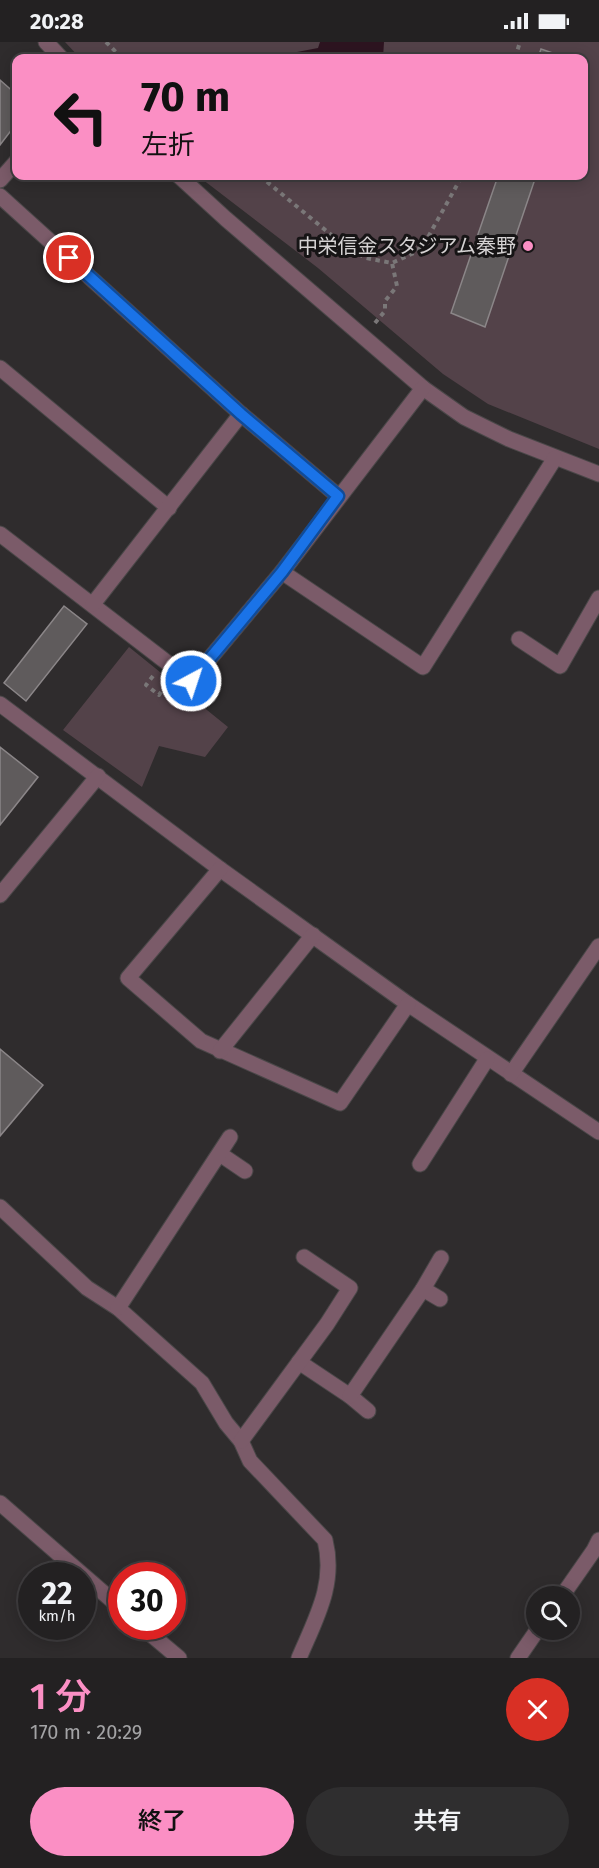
<!DOCTYPE html>
<html lang="ja">
<head>
<meta charset="utf-8">
<style>
  body { margin:0; font-family:"Fira Sans","Noto Sans JP",sans-serif; background:#2f2e2f; color:#f1f3f6; height:100vh; display:flex; flex-direction:column; font-size:22px; white-space:nowrap }
  * { box-sizing:border-box; margin:0 }
  p { font-size:20px; color:#a3a3a5 }
  .icon { flex:none; width:33px; height:33px; fill:none; stroke:currentColor; stroke-width:2; stroke-linecap:round; stroke-linejoin:round }
  .map { position:relative; height:1616px; overflow:hidden }
  .sheet { display:flex; flex-direction:column; background:#232122; flex:1 }
  .sheet>* { flex:none }
  .top-card { position:absolute; left:12px; top:12px; width:576px; height:126px; border-radius:12px; box-shadow:0 3px 15px #0003,0 0 0 2px #403e40; background:#fb8fc4; color:#111; overflow:hidden }
  .buttons { position:absolute; left:526px; top:1544px; display:grid; gap:12px }
  .buttons a { display:grid; place-items:center; width:54px; height:54px; border-radius:50%; background:#232122; box-shadow:0 3px 15px #0003,0 0 0 2px #403e40; font-size:30px }
  .speed { position:absolute; left:18px; top:1520px; display:flex; gap:12px; font-size:30px; font-weight:700; text-align:center }
  .speed>* { display:grid; place-content:center; width:78px; height:78px; border-radius:50%; background:#232122; box-shadow:0 3px 15px #0003,0 0 0 2px #403e40; line-height:1 }
  .speed small { font-size:15px; font-weight:400 }
  .speed .limit { border:9px solid #d22; background:#fff; color:#111 }
  .pin { position:absolute; display:grid; place-items:center; width:51px; height:51px; color:#fff; margin:-26px; border:3px solid #fff; border-radius:50%; box-shadow:0 2px 6px #0007 }
  .me { position:absolute; width:66px; margin:-33px; rotate:40deg; stroke-linejoin:round; filter:drop-shadow(0 0 4px #0008) }
  .turn { display:flex; align-items:center; gap:21px; height:126px; padding:0 30px; font-size:27px }
  .turn .icon { width:78px; height:78px; stroke-width:2.5 }
  .turn b { display:block; font-size:42px; line-height:51px }
  .round { display:grid; place-items:center; flex:none; width:63px; height:63px; border-radius:32px; background:#2f2e2f }
  .overview { display:flex; align-items:center; justify-content:space-between; height:102px; padding:0 30px }
  h1 { font-size:36px; font-weight:600; line-height:45px; color:#fb8fc4 }
  .button { display:flex; gap:12px; margin-top:auto; padding:12px 30px }
  .button a { flex:1; height:69px; border-radius:36px; background:#fb8fc4; color:#111; font-size:24px; font-weight:600; line-height:69px; text-align:center }
  .button a+a { background:#2f2e2f; color:#f1f3f6 }
  .status { display:flex; justify-content:space-between; align-items:center; height:42px; padding:0 30px; background:#232122; direction:ltr }
  .status svg { height:16px; fill:currentColor }
  .map>svg:first-child { display:block }
  .green { fill:#534249 }
  .water { fill:#2d1420 }
  .building { fill:#5f5b5c; stroke:#8b8688; stroke-width:1.5 }
  .lines { fill:none; stroke-linecap:round; stroke-linejoin:round }
  .minor-casing { stroke:#4a4748; stroke-width:17 }
  .path { stroke:#7a7778; stroke-width:4; stroke-dasharray:4.5 4.5; stroke-linecap:butt }
  .minor { stroke:#7b5b69; stroke-width:15 }
  .route-casing { stroke:#114b97; stroke-width:15 }
  .route { stroke:#1a73e8; stroke-width:10 }
  .poi-dot { fill:#fb8fc4; stroke:#161415; stroke-width:2 }
  .labels { text-anchor:middle; stroke-width:6; stroke-linejoin:round; paint-order:stroke }
  .poi-label { font-size:20px; fill:#d5d2d3; stroke:#161415; text-anchor:end }
</style>
</head>
<body>
<div class="status"><b>20:28</b><svg viewBox="0 0 49 12"><path d="M0 12V9h3v3zM5 12V6h3v6zM10 12V3h3v9zM15 12V0h3v12zM26 1h20v11H26zM47 4h2v5h-2z"/></svg></div>
<div class="map">
<svg width="599" height="1616" viewBox="0 0 599 1616">
  <rect width="100%" height="100%" fill="#2f2c2d"/>
  <g class="green">
    <polygon points="65,0 599,0 599,407 488,362 443,332 318,226 198,134 584,134 584,16 80,16"/>
    <polygon points="129,605 228,685 205,715 159,704 142,745 63,688"/>
  </g>
  <polygon class="water" points="320,0 384,0 383,16 292,16 297,10 318,6"/>
  <g class="building">
    <polygon points="541,7 567,16 538,16"/>
    <polygon points="0,38 16,52 16,82 0,103"/>
    <polygon points="498,134 536,134 485,285 451,271"/>
    <polygon points="64,564 87,582 26,659 4,641"/>
    <polygon points="0,705 38,735 0,783"/>
    <polygon points="0,1007 43,1043 0,1094"/>
  </g>
  <g class="lines">
    <g class="minor-casing">
      <g id="minor">
        <polyline points="46,0 61,16"/>
        <polyline points="179,134 226,177 423,346 464,375 509,397 599,432"/>
        <polyline points="0,138 16,120"/>
        <polyline points="0,154 241,372 338,454"/>
        <polyline points="0,326 169,466"/>
        <polyline points="0,492 191,639 282,530 423,346"/>
        <polyline points="282,530 423,625 555,416"/>
        <polyline points="93,562 241,372"/>
        <polyline points="519,597 560,624 599,556"/>
        <polyline points="0,662 220,827 408,962 599,1090"/>
        <polyline points="220,827 128,936 201,999 340,1061 408,962"/>
        <polyline points="0,853 98,734"/>
        <polyline points="220,1009 313,893"/>
        <polyline points="511,1032 599,904"/>
        <polyline points="220,1112 245,1129"/>
        <polyline points="420,1122 487,1017"/>
        <path d="M0 1165 87 1246 118 1266 202 1341 226 1381 241 1399 250 1419 325 1498C336 1542 316 1576 299 1616"/>
        <polyline points="423,1247 440,1257"/>
        <polyline points="118,1266 230,1095"/>
        <polyline points="299,1320 350,1354 368,1369"/>
        <polyline points="350,1354 423,1247 441,1216"/>
        <polyline points="241,1399 327,1282 350,1246 304,1215"/>
        <polyline points="0,1461 122,1567"/>
        <polyline points="562,1554 594,1508 599,1498"/>
        <polyline points="141,1584 179,1616"/>
        <polyline points="518,1616 538,1587"/>
      </g>
    </g>
    <g class="path">
      <polyline points="106,0 122,16"/>
      <polyline points="515,16 520,0"/>
      <polyline points="260,134 347,206 366,216 392,221 416,210 427,197 462,134"/>
      <polyline points="375,281 385,269 385,259 397,244 392,221"/>
      <polyline points="153,634 146,643 159,653 166,643"/>
    </g>
    <use href="#minor" class="minor"/>
  </g>
  <g class="lines">
    <g class="route-casing">
      <polyline id="route" points="69,216 241,372 338,454 282,530 191,639"/>
    </g>
    <use href="#route" class="route"/>
  </g>
  <circle class="poi-dot" cx="528" cy="204" r="6"/>
  <g class="labels">
    <g class="poi-label">
      <text x="516" y="211">中栄信金スタジアム秦野</text>
    </g>
  </g>
</svg>
<div class="buttons">
<a><svg class="icon" aria-label="search" viewBox="0 0 24 24"><circle cx="10" cy="10" r="6"/><path d="M15 15l6 6"/></svg></a>
</div>
<div class="speed"><div>22<small>km/h</small></div><div class="limit">30</div></div>
<div class="pin" style="left:69px;top:216px;background:#d93025"><svg class="icon" aria-label="arrive" viewBox="0 0 24 24"><path d="M6 21V4h12l-3 4 3 4H6"/></svg></div>
<svg class="me" style="left:191px;top:639px" viewBox="-20 -20 40 40"><circle r="17" fill="#1a73e8" stroke="#fff" stroke-width="3"/><path d="M0-11L8 9 0 5-8 9z" fill="#fff"/></svg>
<div class="top-card">
<div class="turn"><svg class="icon" aria-label="left" viewBox="0 0 24 24"><path d="M17 20v-9H6M10 6l-5 5 5 5"/></svg><div><b>70 m</b>左折</div></div>
</div>
</div>
<section class="sheet">
<div class="overview"><div><h1>1 分</h1><p>170 m · 20:29</p></div><a class="round" style="background:#d93025;color:#fff"><svg class="icon" aria-label="close" viewBox="0 0 24 24"><path d="M6 6l12 12M18 6L6 18"/></svg></a></div>
<div class="button"><a>終了</a><a>共有</a></div>
</section>
</body>
</html>
